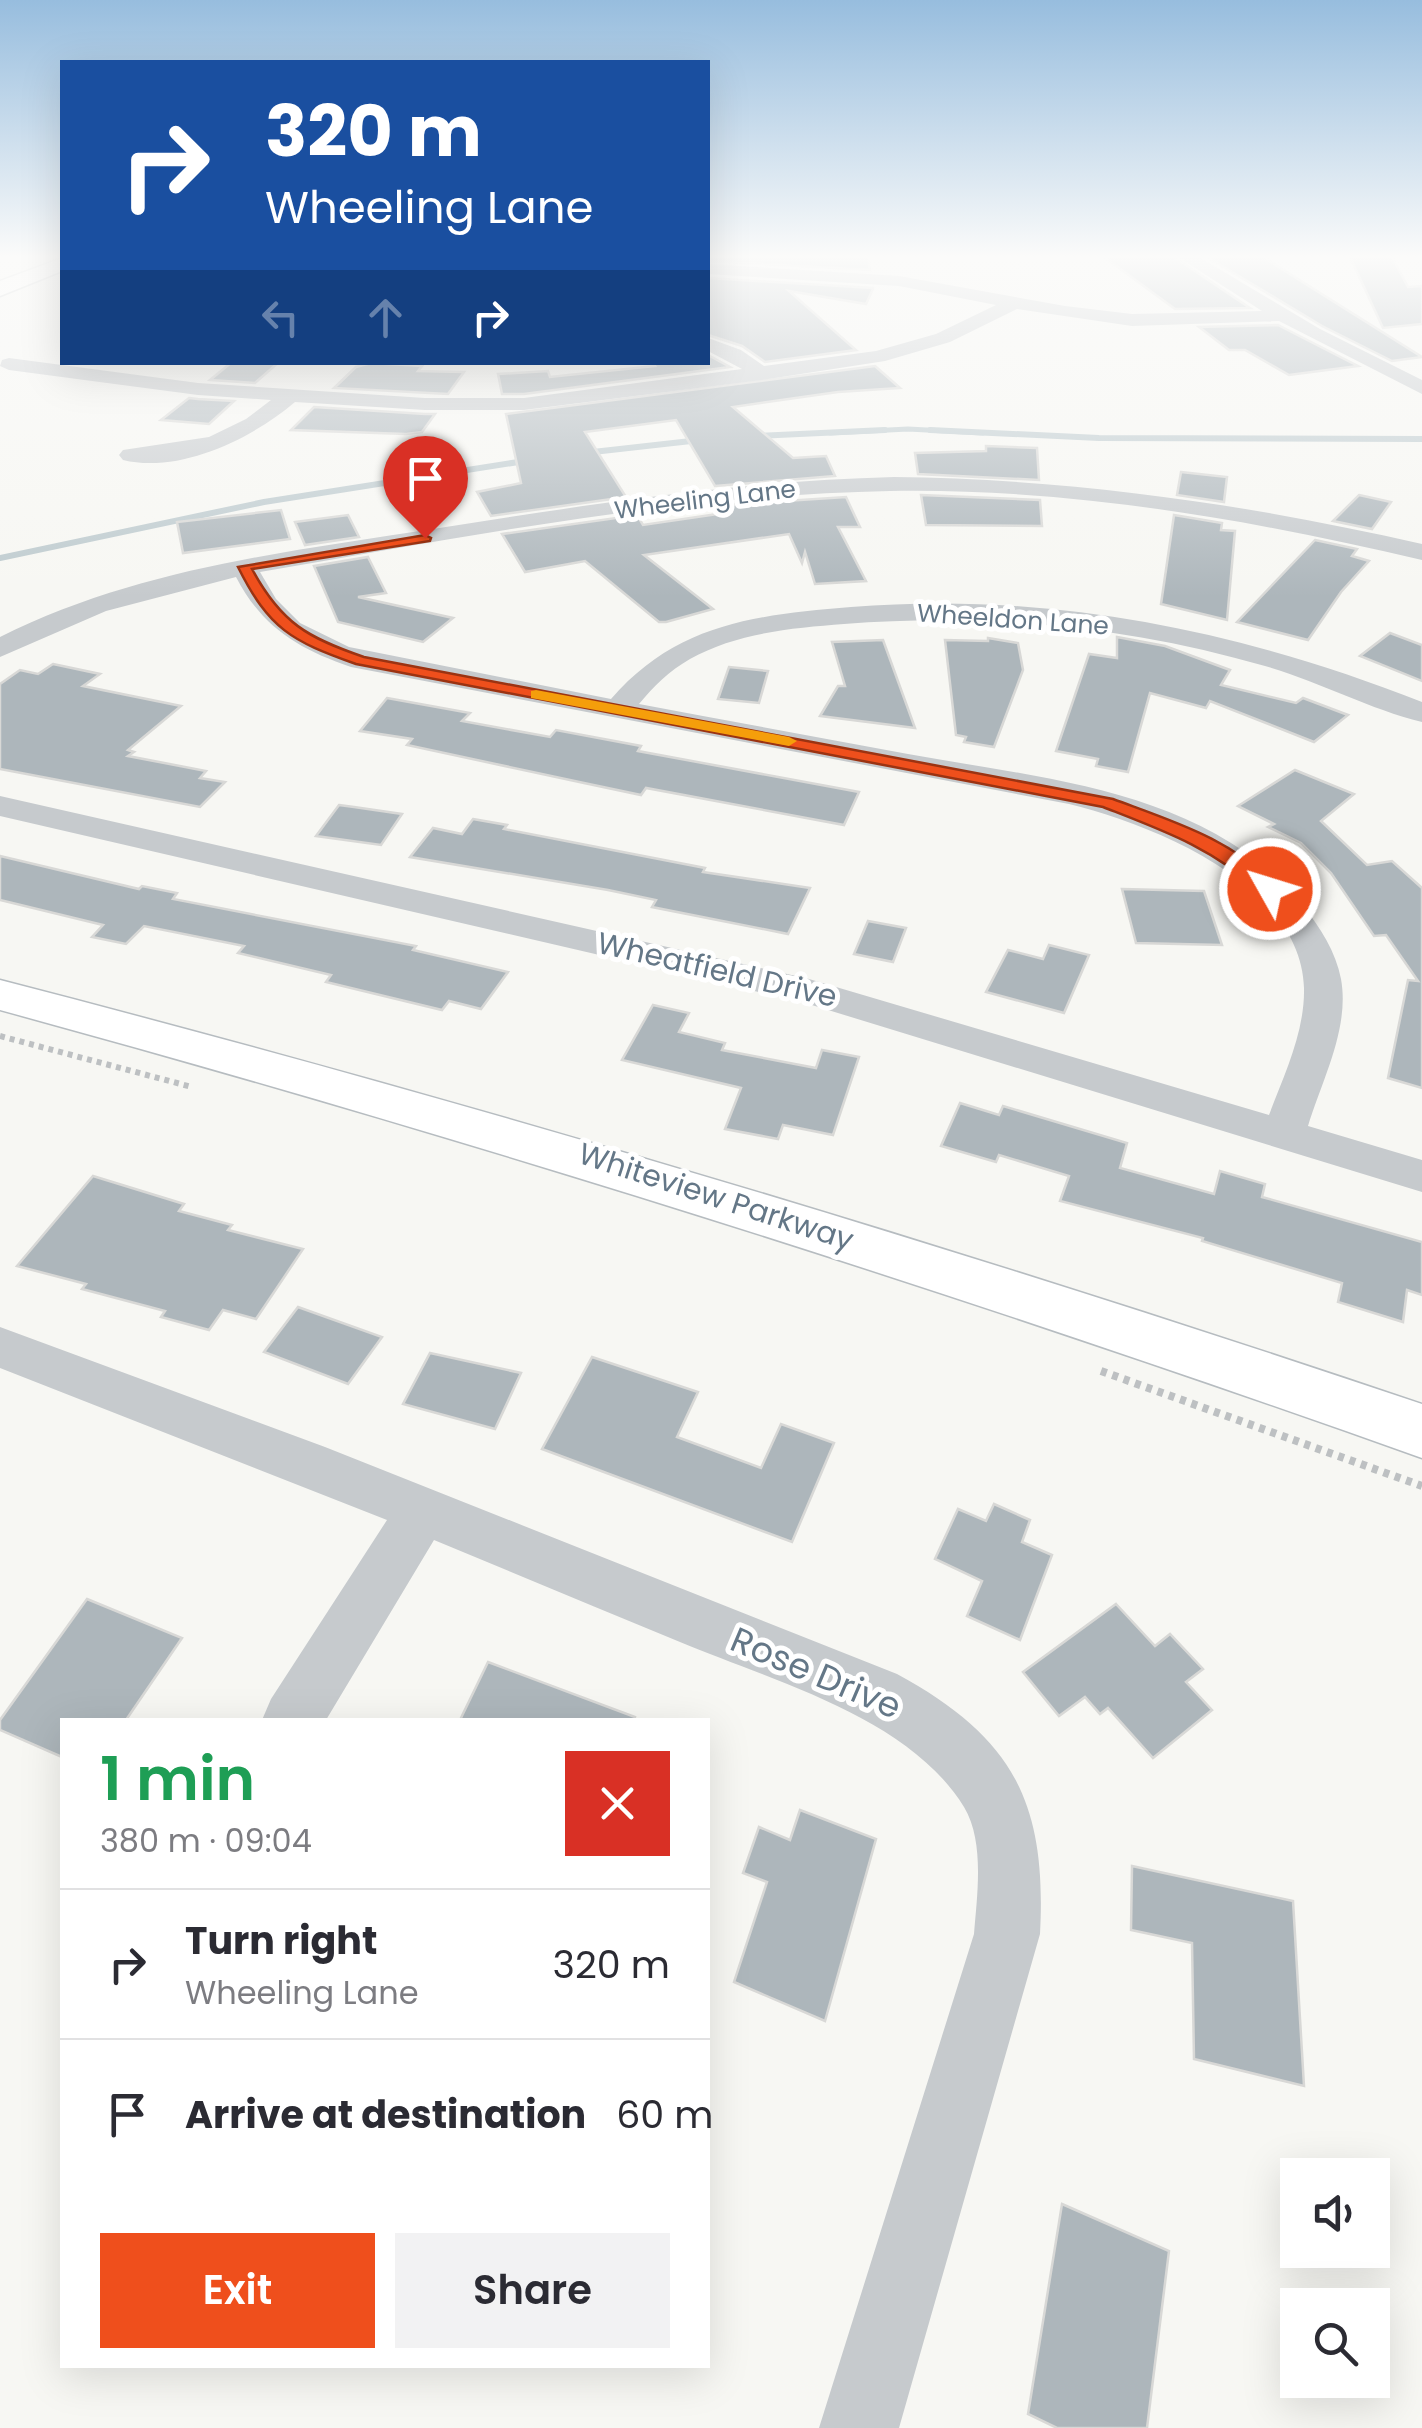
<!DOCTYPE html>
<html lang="en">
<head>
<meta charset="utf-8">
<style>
  body { margin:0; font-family:Poppins,sans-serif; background:#f2f2f3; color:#2b2b33; height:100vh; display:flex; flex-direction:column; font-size:38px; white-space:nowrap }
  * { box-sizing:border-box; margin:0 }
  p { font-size:32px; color:#7c7c81 }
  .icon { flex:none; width:55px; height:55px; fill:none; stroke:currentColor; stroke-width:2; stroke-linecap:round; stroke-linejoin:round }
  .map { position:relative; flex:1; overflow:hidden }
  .drawer { position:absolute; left:60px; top:1718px; width:650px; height:650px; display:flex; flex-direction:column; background:#fff; border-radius:0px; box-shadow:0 10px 40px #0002 }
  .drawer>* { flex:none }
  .top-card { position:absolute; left:60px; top:60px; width:650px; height:305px; border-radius:0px; box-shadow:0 10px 40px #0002; background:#1a4fa0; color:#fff; overflow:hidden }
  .buttons { position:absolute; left:1280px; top:2158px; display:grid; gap:20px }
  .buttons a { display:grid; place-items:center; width:110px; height:110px; border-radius:0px; background:#fff; box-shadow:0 10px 40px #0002; font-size:50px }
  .pin { position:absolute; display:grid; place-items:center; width:85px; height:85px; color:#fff; margin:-102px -42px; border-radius:50% 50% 50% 0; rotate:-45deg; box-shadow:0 0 10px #0007 }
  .pin .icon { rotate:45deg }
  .me { position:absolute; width:110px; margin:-55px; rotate:309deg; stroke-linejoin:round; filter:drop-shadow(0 0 8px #0008) }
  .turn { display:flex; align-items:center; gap:35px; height:210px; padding:0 40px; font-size:45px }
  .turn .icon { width:130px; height:130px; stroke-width:2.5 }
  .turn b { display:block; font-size:70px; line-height:85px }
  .lanes { display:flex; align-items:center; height:95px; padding:0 40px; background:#0003; justify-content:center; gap:50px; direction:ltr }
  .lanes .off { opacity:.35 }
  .round { display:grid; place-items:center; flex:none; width:105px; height:105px; border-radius:0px; background:#f2f2f3 }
  .head { display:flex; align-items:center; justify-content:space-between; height:170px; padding:0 40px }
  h1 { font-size:60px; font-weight:600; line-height:75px; color:#1e9e55 }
  .primary-button { display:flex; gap:20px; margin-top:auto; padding:20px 40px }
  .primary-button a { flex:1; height:115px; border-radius:0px; background:#ef4f1c; color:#fff; font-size:40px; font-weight:600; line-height:115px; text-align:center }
  .primary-button a+a { background:#f2f2f3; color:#2b2b33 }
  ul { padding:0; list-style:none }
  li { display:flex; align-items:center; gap:30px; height:150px; padding:0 40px; border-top:2px solid #e1e1e2 }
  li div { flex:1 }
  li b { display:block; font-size:38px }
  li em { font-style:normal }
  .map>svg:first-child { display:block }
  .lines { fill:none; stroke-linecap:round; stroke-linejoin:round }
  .stream-far1 { stroke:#bdcace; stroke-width:5 }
  .stream { stroke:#bdcace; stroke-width:6 }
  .building { fill:#adb6bb; stroke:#d8d8d6; stroke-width:2.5 }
  .secondary-casing { stroke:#b6bcc0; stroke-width:3 }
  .path-far1 { stroke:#bdc0c2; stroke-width:6; stroke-dasharray:5 5; stroke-linecap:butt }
  .path { stroke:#bdc0c2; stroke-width:8; stroke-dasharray:6 6; stroke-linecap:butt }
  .street { fill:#c6cacd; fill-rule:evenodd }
  .secondary { fill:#fff; fill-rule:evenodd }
  .route { fill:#ef4f1c; stroke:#9b3312; stroke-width:2.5 }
  .slow { fill:#f59e0b }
  .labels { text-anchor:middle; stroke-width:10; stroke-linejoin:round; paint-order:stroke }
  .far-street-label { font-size:25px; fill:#647787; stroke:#fff }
  .street-label { font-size:30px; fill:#647787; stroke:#fff }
  .near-street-label { font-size:35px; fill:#647787; stroke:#fff }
</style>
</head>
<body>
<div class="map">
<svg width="1422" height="2428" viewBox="0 0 1422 2428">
  <rect width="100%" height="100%" fill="#f7f7f3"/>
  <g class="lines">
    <polyline class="stream-far1" points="830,433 908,429 983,433"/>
    <g class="stream">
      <polyline points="930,430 1099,438 1422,439"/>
      <polyline points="754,436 885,430"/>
      <polyline points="584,453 700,440"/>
      <polyline points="0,558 264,502 531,460"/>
    </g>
  </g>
  <g class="building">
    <polygon points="708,257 868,257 870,270 708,261"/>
    <polygon points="1104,257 1174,257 1250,308 1175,309"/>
    <polygon points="1207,257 1263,257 1422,357 1392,361 1322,326"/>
    <polygon points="1350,257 1392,257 1408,287 1422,286 1422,324 1383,328"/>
    <polygon points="708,278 873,288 873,289 866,304 789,291 856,350 765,362 742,346 708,335"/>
    <polygon points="1278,325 1358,366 1289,375 1245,350 1229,350 1199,327"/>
    <polygon points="708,355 730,367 524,394 502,394 498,374 548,371 550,377 655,366 652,362 708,362"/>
    <polygon points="232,362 279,362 255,383 210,380"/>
    <polygon points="371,363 422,366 418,371 464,372 448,394 334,388 356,367"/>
    <polygon points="875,366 900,388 838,392 733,407 793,458 826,456 835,476 715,486 676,420 585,432 626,497 491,516 477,492 521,483 506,414"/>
    <polygon points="189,398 198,399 234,401 209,424 161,420"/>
    <polygon points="314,407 425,414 435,414 422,432 406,434 291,430"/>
    <polygon points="986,446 1037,448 1039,480 918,474 915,453 986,451"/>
    <polygon points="1181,472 1227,477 1224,502 1177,495"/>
    <polygon points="921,495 1040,500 1042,526 926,525"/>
    <polygon points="1359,495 1391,502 1372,529 1333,521"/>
    <polygon points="846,497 860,527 838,527 866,581 815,584 805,552 802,563 789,534 644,555 713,609 666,622 659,622 585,561 525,572 502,534 637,515 643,525 731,512 726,505"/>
    <polygon points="281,510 290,539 183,553 177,522"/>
    <polygon points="348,515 359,537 305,545 295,522"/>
    <polygon points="1174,515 1222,523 1221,530 1235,531 1227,620 1161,604"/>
    <polygon points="1315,540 1357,549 1352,556 1369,561 1341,592 1308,640 1237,622"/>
    <polygon points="368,557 386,593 358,597 453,618 423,642 338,622 314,566"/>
    <polygon points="1390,633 1422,645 1422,681 1360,656"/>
    <polygon points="1117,637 1165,646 1230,670 1221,685 1296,703 1303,698 1348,715 1314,742 1210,701 1206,708 1150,693 1128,772 1096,766 1098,759 1056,751 1089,654 1117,658"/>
    <polygon points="988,638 1018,643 1023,670 994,747 964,742 966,737 956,735 945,640 988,641"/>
    <polygon points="883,640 915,728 820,716 838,686 845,686 832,642"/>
    <polygon points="53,664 100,674 83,686 181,706 128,750 134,752 128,756 206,771 200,778 225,782 200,807 0,769 0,684 20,670 38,674"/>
    <polygon points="729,667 768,671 759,703 718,699"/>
    <polygon points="387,698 470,713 462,721 550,737 556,730 641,746 638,751 859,792 844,825 646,788 641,795 584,783 407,745 412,739 360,731"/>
    <polygon points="1295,770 1354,794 1321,821 1367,865 1392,861 1422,888 1422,1088 1388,1078 1408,980 1418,981 1386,935 1374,936 1331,873 1301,843 1268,827 1274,824 1238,806"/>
    <polygon points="339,805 354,807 402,814 381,845 316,836"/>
    <polygon points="473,819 507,825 504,829 705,868 703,872 810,888 788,934 652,907 656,900 608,890 410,857 433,828 462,834"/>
    <polygon points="0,856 139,889 142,886 177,893 173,899 416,946 413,950 508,972 481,1009 449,1001 442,1010 326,982 331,975 238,953 244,946 144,926 126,944 92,937 103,925 0,900"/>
    <polygon points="1122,889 1204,891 1222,945 1136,943"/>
    <polygon points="868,921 906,928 893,962 854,954"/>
    <polygon points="1049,945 1089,955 1064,1013 986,992 1008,950 1043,959"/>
    <polygon points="653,1005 689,1013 679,1032 725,1043 722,1050 816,1068 822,1050 859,1057 833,1135 783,1125 778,1139 725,1129 741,1088 622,1060"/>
    <polygon points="960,1103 999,1115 1003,1106 1127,1143 1120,1168 1214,1194 1220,1171 1265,1184 1262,1197 1422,1242 1422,1295 1407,1290 1403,1322 1338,1302 1342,1283 1202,1241 1203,1238 1060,1201 1069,1176 999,1155 996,1162 941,1146"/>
    <polygon points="93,1176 184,1204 179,1211 232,1225 228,1230 303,1249 256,1319 223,1310 209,1330 161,1317 165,1311 82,1289 86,1284 17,1266"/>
    <polygon points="298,1307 382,1337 348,1384 264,1352"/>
    <polygon points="430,1353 521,1373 495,1429 403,1404"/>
    <polygon points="592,1357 698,1392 677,1437 761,1468 781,1424 834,1443 792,1542 542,1449"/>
    <polygon points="994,1504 1030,1520 1022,1542 1052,1555 1020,1640 967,1616 982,1581 935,1559 958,1509 986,1521"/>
    <polygon points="87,1599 182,1638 126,1720 62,1720 62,1757 0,1730 0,1720"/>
    <polygon points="1116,1604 1155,1646 1170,1634 1203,1669 1186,1682 1212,1710 1153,1758 1108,1708 1100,1714 1085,1697 1059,1716 1023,1672"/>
    <polygon points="488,1662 635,1717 634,1720 460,1720"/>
    <polygon points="800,1810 876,1839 825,2021 734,1982 767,1882 743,1873 759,1827 790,1840"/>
    <polygon points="1132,1866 1293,1901 1304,2086 1194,2059 1192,1943 1131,1930"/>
    <polygon points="1062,2204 1169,2251 1147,2428 1057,2428 1028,2414"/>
  </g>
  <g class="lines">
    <g class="secondary-casing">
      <g id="secondary">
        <polygon points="62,258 62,271 0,296 0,281"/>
        <path d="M0 980C479 1104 953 1246 1422 1404V1458C953 1291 480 1141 0 1010Z"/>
      </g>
    </g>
    <polyline class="path-far1" points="0,1036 192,1087"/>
    <polyline class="path" points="1101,1371 1422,1486"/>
    <g class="street">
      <path d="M1178 257H1199L1320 329 1422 380V394L1279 321 1132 326 1017 309 950 342 885 361 762 380 524 410H425L295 402C253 438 180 474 123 460L119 455 123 450 209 437 246 419 271 400 198 395 9 370 0 366 2 360 9 358 198 383 425 398H524L742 369 708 351V338L741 350 764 366 876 351 936 334 996 305 899 286 708 274V264L899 276 1065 306 1132 314 1262 311Z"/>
      <path d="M894 477C1073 479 1247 504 1422 544V560C1248 519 1070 488 890 491 679 495 468 536 260 572L276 599 300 623 349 647 611 699C677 623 756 615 851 607 1048 591 1239 630 1422 702V722C1369 709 1318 681 1265 666 1128 626 986 613 844 624 792 628 736 633 690 659 669 671 654 686 639 704 729 721 818 737 908 754 1044 779 1209 790 1303 906 1320 927 1336 952 1341 979 1350 1028 1322 1080 1308 1126L1422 1160V1192L802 1002 0 816V796L809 979 1269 1115C1284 1075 1305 1032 1304 988 1301 884 1154 825 1069 804L351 667C298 649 262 627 236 577L106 611 0 657V637C136 569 285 552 433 529 587 505 738 481 894 477Z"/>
      <path d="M0 1327 325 1447 897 1674C1013 1737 1047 1802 1040 1934L899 2428H819L974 1934C977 1895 985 1842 964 1807 909 1717 773 1681 680 1642 598 1608 516 1574 434 1540L326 1720H262L271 1699 387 1520 0 1368Z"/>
    </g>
    <use href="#secondary" class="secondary"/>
  </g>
  <linearGradient id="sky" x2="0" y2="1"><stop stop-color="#97bdde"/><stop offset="0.43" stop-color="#fbfbfa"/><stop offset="1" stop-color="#fbfbfa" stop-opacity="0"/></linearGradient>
  <rect width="1422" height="597" fill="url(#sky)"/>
  <path class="route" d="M425 535 431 538 430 541 252 569C281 623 308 638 364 657L1113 799C1172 821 1236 840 1278 889L1276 893H1263C1210 847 1167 832 1103 807L356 664C291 641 269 629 238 567Z"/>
  <polygon class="slow" points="536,690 789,737 797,741 789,746 531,698 531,691"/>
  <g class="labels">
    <g class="far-street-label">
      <text transform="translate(705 499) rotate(-7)" y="9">Wheeling Lane</text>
      <text transform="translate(1013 619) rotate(4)" y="9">Wheeldon Lane</text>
    </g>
    <g class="street-label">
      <text transform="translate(717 970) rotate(13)" y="10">Wheatfield Drive</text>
      <text transform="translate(716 1197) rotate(18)" y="10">Whiteview Parkway</text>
    </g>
    <g class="near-street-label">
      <text transform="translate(816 1673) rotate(23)" y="12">Rose Drive</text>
    </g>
  </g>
</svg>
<div class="buttons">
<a><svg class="icon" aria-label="sound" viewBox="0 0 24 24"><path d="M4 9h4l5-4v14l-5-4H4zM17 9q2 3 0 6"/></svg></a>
<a><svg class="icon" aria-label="search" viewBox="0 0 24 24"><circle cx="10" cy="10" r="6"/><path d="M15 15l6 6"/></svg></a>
</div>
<div class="pin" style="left:425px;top:538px;background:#d93025"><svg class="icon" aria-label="arrive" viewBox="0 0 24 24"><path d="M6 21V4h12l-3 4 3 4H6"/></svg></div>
<svg class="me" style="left:1270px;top:889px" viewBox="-20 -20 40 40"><circle r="17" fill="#ef4f1c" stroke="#fff" stroke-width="3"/><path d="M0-11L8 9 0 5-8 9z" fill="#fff"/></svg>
<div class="top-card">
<div class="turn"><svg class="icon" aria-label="right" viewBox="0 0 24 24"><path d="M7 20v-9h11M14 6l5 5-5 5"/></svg><div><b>320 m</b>Wheeling Lane</div></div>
<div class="lanes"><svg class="icon off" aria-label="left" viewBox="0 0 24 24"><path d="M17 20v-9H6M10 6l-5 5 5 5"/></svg><svg class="icon off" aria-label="ahead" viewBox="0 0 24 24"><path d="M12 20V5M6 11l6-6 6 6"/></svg><svg class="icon" aria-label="right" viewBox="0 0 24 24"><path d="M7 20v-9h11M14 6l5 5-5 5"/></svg></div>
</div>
<section class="drawer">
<div class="head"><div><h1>1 min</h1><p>380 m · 09:04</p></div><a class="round" style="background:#d93025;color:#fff"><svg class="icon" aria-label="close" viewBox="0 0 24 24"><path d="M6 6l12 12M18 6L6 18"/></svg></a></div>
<ul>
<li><svg class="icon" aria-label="right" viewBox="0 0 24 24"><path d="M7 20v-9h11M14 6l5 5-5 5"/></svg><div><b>Turn right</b><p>Wheeling Lane</p></div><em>320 m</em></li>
<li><svg class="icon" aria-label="arrive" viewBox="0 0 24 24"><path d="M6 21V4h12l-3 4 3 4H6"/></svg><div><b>Arrive at destination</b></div><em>60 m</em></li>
</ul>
<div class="primary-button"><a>Exit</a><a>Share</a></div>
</section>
</div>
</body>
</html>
